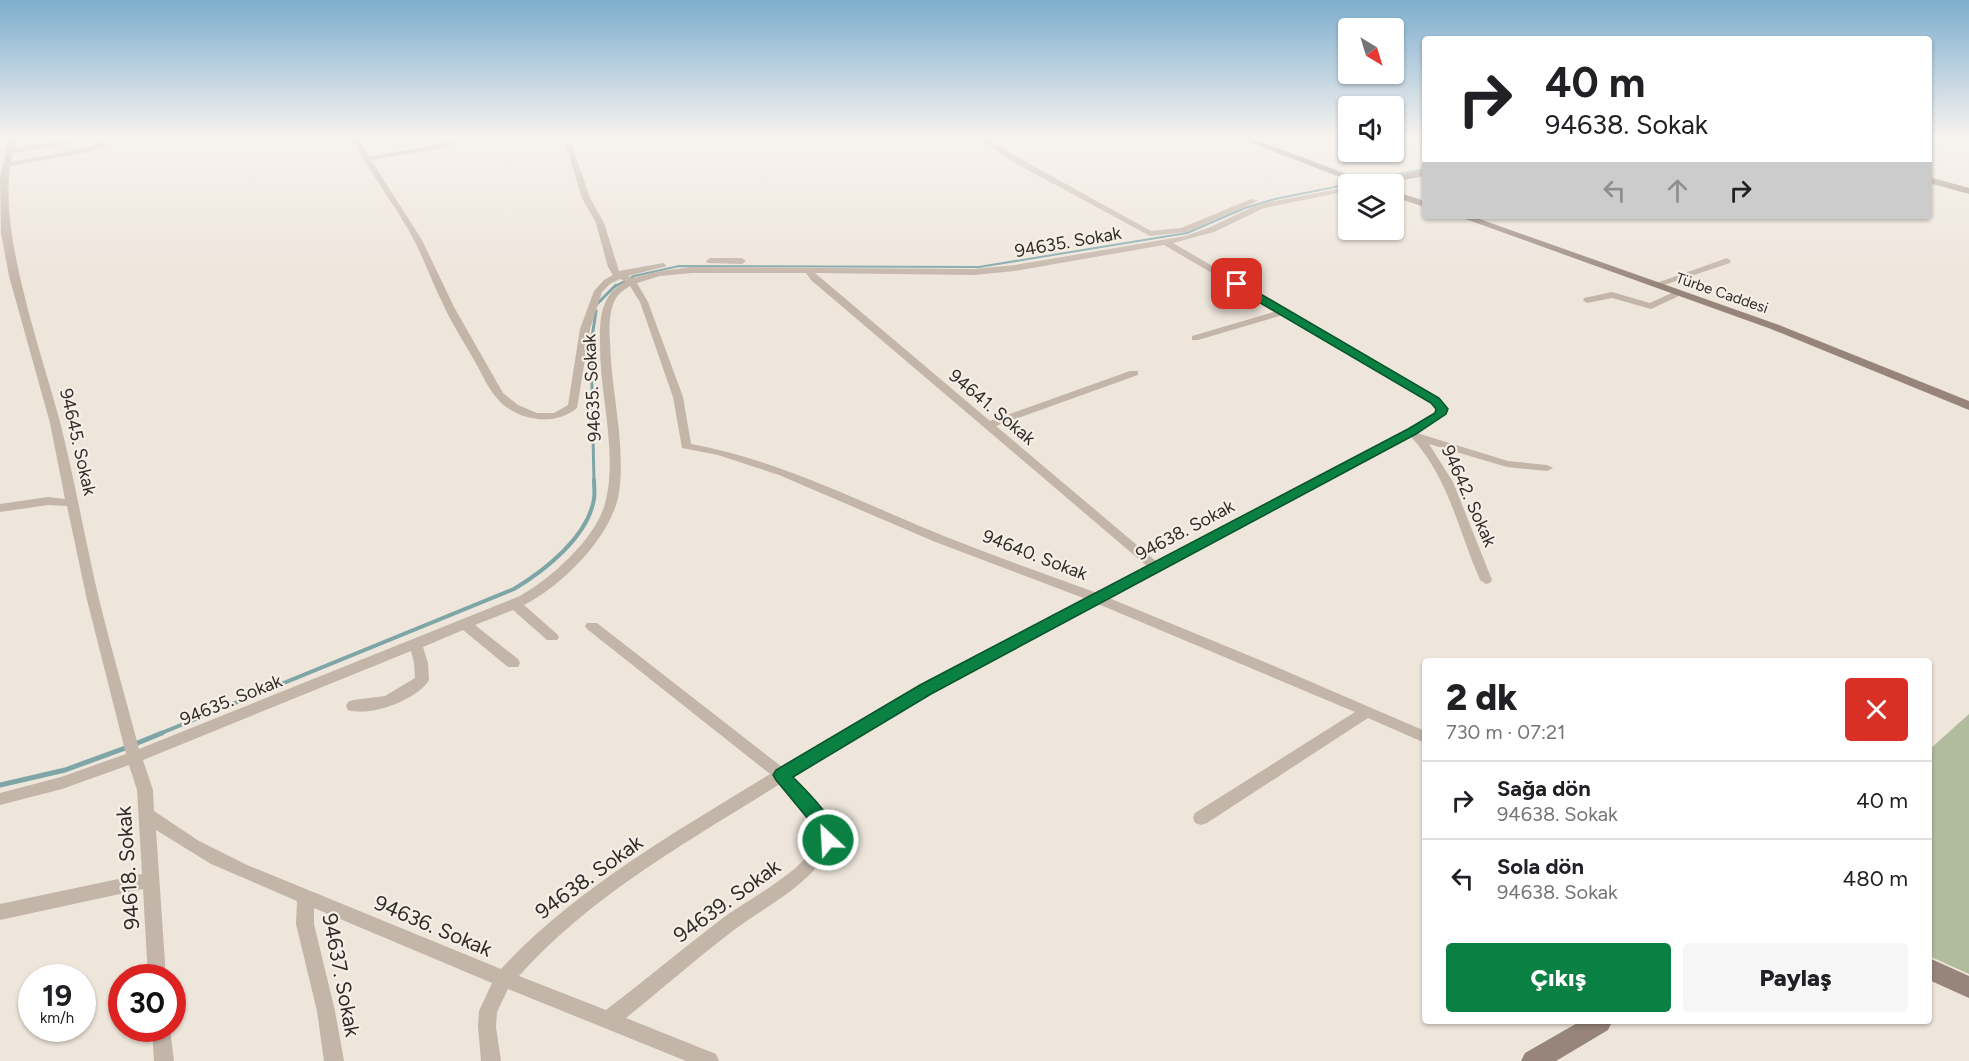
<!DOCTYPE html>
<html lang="tr">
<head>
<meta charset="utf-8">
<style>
  body { margin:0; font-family:Figtree,sans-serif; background:#f6f6f6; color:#202124; height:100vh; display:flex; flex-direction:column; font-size:22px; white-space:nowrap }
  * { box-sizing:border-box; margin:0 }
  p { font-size:20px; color:#757577 }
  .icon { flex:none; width:33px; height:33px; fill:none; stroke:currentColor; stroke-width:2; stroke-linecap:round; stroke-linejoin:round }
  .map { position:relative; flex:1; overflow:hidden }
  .details { position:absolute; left:1422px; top:658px; width:510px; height:366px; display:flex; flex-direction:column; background:#fff; border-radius:6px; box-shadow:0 2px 4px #0004 }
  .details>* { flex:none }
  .banner { position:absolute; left:1422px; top:36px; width:510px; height:183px; border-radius:6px; box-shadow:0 2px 4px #0004; background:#fff; color:#202124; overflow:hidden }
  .needle { width:39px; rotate:142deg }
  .controls { position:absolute; left:1338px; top:18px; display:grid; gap:12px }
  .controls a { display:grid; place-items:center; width:66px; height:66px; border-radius:6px; background:#fff; box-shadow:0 2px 4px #0004; font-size:30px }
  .speed { position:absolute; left:18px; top:964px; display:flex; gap:12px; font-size:30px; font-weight:700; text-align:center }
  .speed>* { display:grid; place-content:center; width:78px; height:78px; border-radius:50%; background:#fff; box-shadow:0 2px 4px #0004; line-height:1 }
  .speed small { font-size:15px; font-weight:400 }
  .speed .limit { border:9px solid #d22; background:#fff; color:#111 }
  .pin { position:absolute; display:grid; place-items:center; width:51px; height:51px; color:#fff; margin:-26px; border-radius:12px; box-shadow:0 3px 9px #0006 }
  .me { position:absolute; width:66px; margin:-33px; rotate:335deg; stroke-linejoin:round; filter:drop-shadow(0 0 4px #0008) }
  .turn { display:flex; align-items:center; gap:21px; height:126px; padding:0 24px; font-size:27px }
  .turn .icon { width:78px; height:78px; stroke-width:2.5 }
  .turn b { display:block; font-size:42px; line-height:51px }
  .lanes { display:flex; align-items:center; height:57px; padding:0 24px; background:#0003; justify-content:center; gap:30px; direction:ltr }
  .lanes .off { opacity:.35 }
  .round { display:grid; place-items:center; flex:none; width:63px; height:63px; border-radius:6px; background:#f6f6f6 }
  .headline { display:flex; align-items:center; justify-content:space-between; height:102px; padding:0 24px }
  h1 { font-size:36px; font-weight:800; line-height:45px }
  .action { display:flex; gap:12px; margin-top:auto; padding:12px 24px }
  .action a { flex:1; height:69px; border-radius:6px; background:#0b8043; color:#fff; font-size:24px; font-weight:800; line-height:69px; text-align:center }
  .action a+a { background:#f6f6f6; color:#202124 }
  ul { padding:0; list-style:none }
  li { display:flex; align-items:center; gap:18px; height:78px; padding:0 24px; border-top:2px solid #e0e0e0 }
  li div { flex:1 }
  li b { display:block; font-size:22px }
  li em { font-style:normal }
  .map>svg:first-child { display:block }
  .green { fill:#b1bb9d }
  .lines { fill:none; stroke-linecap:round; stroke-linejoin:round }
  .stream-far3 { stroke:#7ea6a7; stroke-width:2 }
  .stream-far2 { stroke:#7ea6a7; stroke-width:3 }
  .stream-far1 { stroke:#7ea6a7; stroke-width:4 }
  .stream { stroke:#7ea6a7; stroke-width:5 }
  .street { fill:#c4b5a9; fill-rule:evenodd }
  .secondary { fill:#97857b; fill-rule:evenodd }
  .route { fill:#0b8043; stroke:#07532c; stroke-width:1.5 }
  .labels { text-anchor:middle; stroke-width:4.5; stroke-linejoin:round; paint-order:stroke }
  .far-street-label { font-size:15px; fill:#322b28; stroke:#f6efe7 }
  .street-label { font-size:18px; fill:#322b28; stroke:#f6efe7 }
  .near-street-label { font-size:21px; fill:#322b28; stroke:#f6efe7 }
</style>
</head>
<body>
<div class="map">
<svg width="1969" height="1061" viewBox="0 0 1969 1061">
  <rect width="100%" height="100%" fill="#eee5db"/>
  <polygon class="green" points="1969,714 1969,974 1929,956 1929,750"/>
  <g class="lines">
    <polyline class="stream-far3" points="614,287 634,276 679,266 979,267 1187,233 1245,208 1275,199 1425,169"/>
    <g class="stream-far2">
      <polyline points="597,304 616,285"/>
      <polyline points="594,482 591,344 596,311"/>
    </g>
    <path class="stream-far1" d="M159 734 514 589C544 571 588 537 594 499 595 493 594 486 594 480"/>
    <g class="stream">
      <polyline points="135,744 162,733"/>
      <polyline points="0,785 65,770 128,747"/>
    </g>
    <g class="street">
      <path d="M10 136H16L14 148 95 136 103 137 13 153 11 162 92 147 105 140 108 142 104 147 94 151 10 166C0 239 41 350 60 422 75 481 85 540 99 599 111 649 126 699 139 749L520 596C550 579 593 541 604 507 619 458 600 397 600 346 600 331 599 315 606 301 610 292 617 287 625 281L620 279 610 284 602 292 590 329 577 408C554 428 513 420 495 396 487 386 481 372 474 360 464 342 452 324 443 304 433 284 425 262 415 242 396 205 369 173 351 136H357L369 157 435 145 469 136H479L436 149 371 160 422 240 454 307 503 393 518 405 537 413H554L568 405 580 329 594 291 604 280 613 275 608 267 596 223 582 198 563 136H569L590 198 604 223 619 271 663 263 667 266 628 276 632 278 660 271 692 267 974 269 1015 265 1185 236 1208 228 1259 204 1348 187V191L1264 208 1214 232 1173 243 1439 398 1447 409 1445 414 1418 433 1420 434 1508 461 1547 465 1553 468 1547 471 1507 467 1429 444 1453 482 1492 580 1490 583 1486 584 1480 580C1459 532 1448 476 1411 437L1109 598 1267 663 1425 731V743L1368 718 1207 823 1201 825 1195 823 1193 818 1195 813 1355 712 1098 604 930 694 792 776 824 813 837 834C818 882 773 901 734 930 697 958 662 989 626 1018L716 1054 719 1061H686L508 989 497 1012 496 1027 501 1061H481L478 1027 479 1011 492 983 314 908V924L335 1011 344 1061H324L317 1011 296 924 297 901 211 864 156 830 166 978H148L143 889 0 920V904L142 874 137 790 129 765 62 789 0 805V793L61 777 126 754 87 600 67 506 48 505 0 512V504L48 497 65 499 50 423 9 276 1 233 0 177ZM1164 245 1277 311 1192 336V340H1198L1283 315 1431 402 1437 409 1435 412 1408 430 1157 562 996 426 1138 375V371H1130L990 421 815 273 974 275 1015 271ZM692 273H806L811 280 1148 567 1097 593C1038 571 979 551 922 527 846 495 773 459 691 444L683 397 648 302 637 283 660 276ZM630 286 640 302 673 397 682 448 718 455 779 475 933 541 1086 599 920 686 782 767 597 623H587L585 626 587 629 770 774C676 832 577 887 501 969L247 865 199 841 154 811 153 790 143 760 411 651 414 663 415 678 385 696 353 700 348 702 346 706 348 710C371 717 417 700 429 680L428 663 423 647 463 630 508 667H518L520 663 518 659 475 625 513 610 547 640H557L559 637 557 634 524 605C562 586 612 536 619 493 626 443 611 392 610 342 609 329 609 314 614 302 617 294 624 290 630 286ZM780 784 821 835C805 873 751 896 719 921 681 950 644 981 606 1010L519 976C591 895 689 841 780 784Z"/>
      <polygon points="976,136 983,136 1019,158 1151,231 1181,228 1251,199 1258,201 1186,232 1150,236 1013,162"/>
      <polygon points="710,258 742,258 746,261 742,264 707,263 706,261"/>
      <polygon points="1727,258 1731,261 1730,263 1658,287 1651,285"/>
      <polygon points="1678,290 1682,293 1681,295 1651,309 1612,298 1587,303 1583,300 1584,298 1612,292 1650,303"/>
      <polygon points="152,1029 170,1029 174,1061 154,1061"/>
    </g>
    <g class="secondary">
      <polygon points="1234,136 1245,136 1368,182 1425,170 1425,176 1382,184 1358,184"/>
      <polygon points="1929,177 1969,188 1969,194 1929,183"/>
      <polygon points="1394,191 1425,201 1425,207 1394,197"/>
      <polygon points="1457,216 1471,216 1779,325 1969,401 1969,410 1771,329"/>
      <polygon points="1929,958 1969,976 1969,998 1929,980"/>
      <polygon points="1579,1022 1612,1022 1608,1030 1556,1061 1521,1061 1525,1053"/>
    </g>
  </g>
  <linearGradient id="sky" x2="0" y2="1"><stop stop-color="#7daece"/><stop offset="0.48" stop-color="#f7f3ef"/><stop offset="1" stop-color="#f7f3ef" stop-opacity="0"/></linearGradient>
  <rect width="1969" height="284" fill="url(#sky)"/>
  <path class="route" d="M1233 282H1240L1439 398 1448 409 1446 414 1416 434 931 694 793 777C807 792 844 825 834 846L828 848 821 846 818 831 776 780 773 775 776 770 920 685 1408 429 1435 413 1436 409 1431 403 1233 287Z"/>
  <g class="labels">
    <g class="far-street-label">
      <text transform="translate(1722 293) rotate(19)" y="5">Türbe Caddesi</text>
    </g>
    <g class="street-label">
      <text transform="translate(1068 242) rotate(-10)" y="6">94635. Sokak</text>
      <text transform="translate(592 388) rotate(-93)" y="6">94635. Sokak</text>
      <text transform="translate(992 407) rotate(40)" y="6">94641. Sokak</text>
      <text transform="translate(78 442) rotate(77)" y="6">94645. Sokak</text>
      <text transform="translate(1469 496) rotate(66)" y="6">94642. Sokak</text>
      <text transform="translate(1185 530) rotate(-28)" y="6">94638. Sokak</text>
      <text transform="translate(1035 555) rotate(21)" y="6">94640. Sokak</text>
      <text transform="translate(231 700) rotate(-22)" y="6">94635. Sokak</text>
    </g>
    <g class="near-street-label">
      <text transform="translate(128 868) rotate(-94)" y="7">94618. Sokak</text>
      <text transform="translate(589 877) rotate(-36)" y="7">94638. Sokak</text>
      <text transform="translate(727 901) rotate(-36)" y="7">94639. Sokak</text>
      <text transform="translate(433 926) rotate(23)" y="7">94636. Sokak</text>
      <text transform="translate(341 975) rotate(79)" y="7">94637. Sokak</text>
    </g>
  </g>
</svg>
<div class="controls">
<a><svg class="needle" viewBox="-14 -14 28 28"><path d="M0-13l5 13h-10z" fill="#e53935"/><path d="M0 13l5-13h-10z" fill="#757577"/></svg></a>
<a><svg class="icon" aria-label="sound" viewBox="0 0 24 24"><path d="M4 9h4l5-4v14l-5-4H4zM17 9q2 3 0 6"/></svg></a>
<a><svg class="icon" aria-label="layers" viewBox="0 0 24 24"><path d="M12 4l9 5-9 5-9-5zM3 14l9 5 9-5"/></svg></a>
</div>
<div class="speed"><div>19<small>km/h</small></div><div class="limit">30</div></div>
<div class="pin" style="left:1237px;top:284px;background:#d93025"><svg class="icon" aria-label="arrive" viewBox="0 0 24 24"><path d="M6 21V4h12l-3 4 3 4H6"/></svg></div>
<svg class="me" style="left:828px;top:840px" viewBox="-20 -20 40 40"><circle r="17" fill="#0b8043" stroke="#fff" stroke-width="3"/><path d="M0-11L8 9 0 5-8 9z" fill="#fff"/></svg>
<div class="banner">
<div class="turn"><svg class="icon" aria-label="right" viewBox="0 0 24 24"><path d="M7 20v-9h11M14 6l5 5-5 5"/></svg><div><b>40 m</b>94638. Sokak</div></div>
<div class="lanes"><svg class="icon off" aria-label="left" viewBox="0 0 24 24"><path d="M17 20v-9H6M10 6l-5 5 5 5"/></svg><svg class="icon off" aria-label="ahead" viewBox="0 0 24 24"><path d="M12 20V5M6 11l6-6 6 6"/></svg><svg class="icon" aria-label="right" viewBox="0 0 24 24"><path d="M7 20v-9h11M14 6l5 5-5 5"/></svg></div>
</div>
<section class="details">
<div class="headline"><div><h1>2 dk</h1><p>730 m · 07:21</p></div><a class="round" style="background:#d93025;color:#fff"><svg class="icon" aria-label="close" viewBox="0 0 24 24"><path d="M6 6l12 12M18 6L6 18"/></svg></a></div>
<ul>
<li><svg class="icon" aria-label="right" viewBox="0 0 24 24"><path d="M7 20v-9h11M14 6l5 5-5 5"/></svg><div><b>Sağa dön</b><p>94638. Sokak</p></div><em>40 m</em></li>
<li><svg class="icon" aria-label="left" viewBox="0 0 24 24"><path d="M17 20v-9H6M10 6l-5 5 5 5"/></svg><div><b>Sola dön</b><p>94638. Sokak</p></div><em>480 m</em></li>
</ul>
<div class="action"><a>Çıkış</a><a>Paylaş</a></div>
</section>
</div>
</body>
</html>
